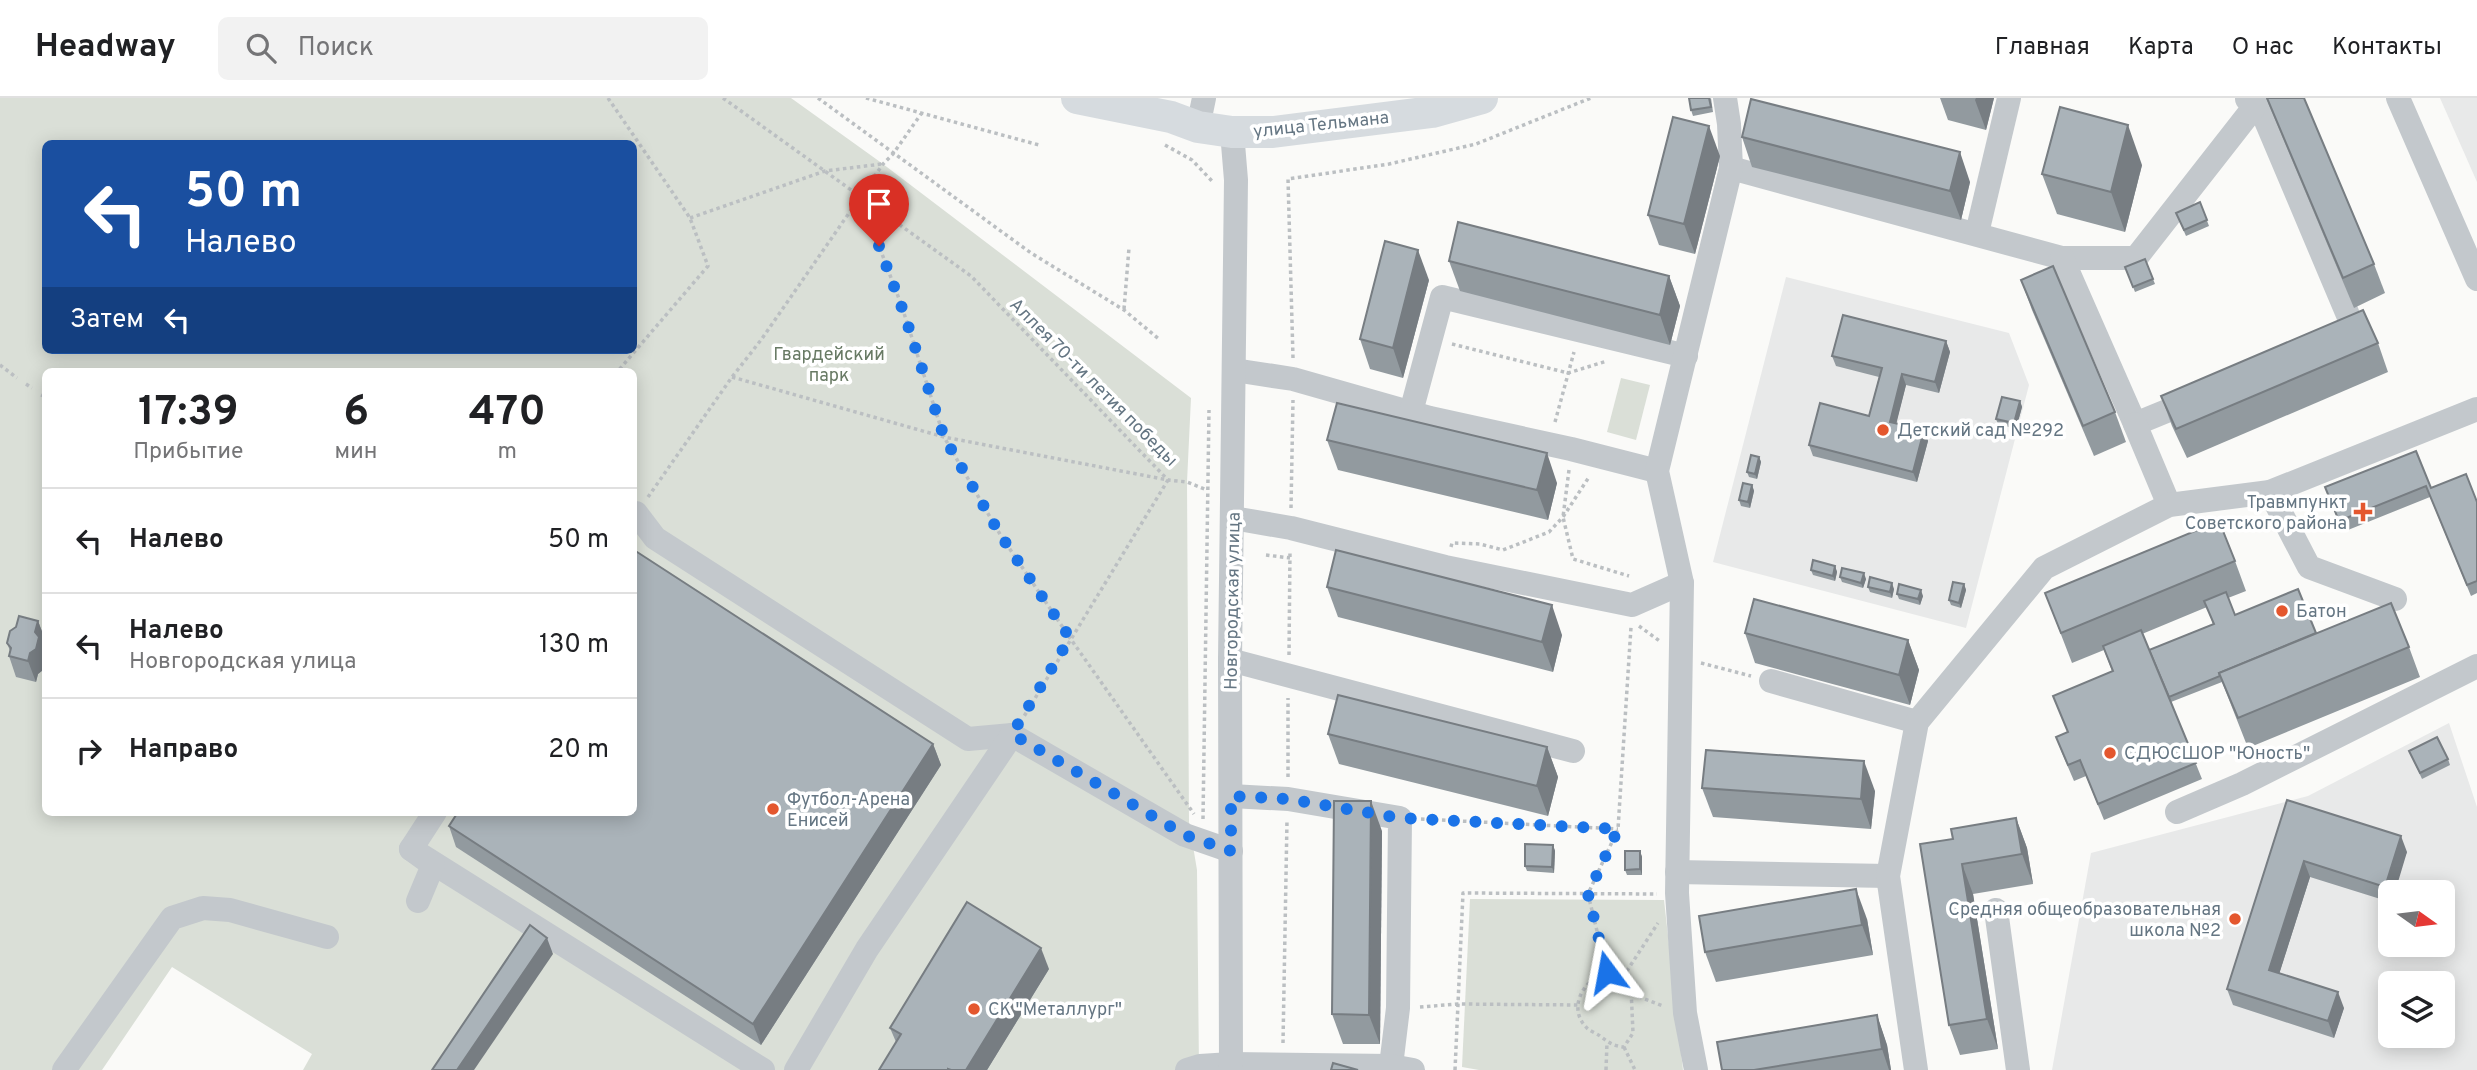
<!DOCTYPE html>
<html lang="ru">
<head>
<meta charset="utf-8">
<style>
  body { margin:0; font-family:Overpass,sans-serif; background:#f2f2f2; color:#202124; height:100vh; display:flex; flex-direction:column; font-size:26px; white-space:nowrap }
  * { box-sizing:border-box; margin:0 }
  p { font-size:23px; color:#757577 }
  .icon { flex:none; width:38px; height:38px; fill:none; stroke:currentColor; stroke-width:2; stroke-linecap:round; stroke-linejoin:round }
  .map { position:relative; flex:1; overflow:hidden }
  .details { position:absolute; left:42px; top:270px; width:595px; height:448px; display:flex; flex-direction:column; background:#fff; border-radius:10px; box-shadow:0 4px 18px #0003 }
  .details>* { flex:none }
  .guide { position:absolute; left:42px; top:42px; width:595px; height:214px; border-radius:10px; box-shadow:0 4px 18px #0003; background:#1a4fa0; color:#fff; overflow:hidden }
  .needle { width:46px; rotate:104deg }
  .tools { position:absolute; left:2378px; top:782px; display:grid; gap:14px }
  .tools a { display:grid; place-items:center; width:77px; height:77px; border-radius:10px; background:#fff; box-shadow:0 4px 18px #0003; font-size:35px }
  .pin { position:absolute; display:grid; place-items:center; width:60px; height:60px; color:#fff; margin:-72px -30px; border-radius:50% 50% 50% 0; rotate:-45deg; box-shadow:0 0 7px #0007 }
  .pin .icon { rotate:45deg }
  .me { position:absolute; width:77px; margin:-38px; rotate:347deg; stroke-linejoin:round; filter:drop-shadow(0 0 5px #0008) }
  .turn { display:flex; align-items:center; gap:24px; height:147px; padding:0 28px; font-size:32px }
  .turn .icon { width:91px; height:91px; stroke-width:2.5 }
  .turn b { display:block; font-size:49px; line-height:60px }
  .then { display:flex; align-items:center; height:66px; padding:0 28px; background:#0003; gap:14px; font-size:26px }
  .eta { display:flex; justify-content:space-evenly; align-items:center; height:119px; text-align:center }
  .eta b { font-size:42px; font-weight:700; line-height:49px }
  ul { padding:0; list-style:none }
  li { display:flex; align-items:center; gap:21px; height:105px; padding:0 28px; border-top:2px solid #e0e0e0 }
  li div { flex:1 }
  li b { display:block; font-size:26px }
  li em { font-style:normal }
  header { display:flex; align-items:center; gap:42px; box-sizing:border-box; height:98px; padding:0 35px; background:#fff; border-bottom:2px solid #e0e0e0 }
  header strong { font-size:33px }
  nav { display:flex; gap:38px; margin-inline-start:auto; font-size:24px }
  .search { width:490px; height:63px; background:#f2f2f2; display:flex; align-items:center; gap:18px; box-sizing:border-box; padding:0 24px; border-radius:10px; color:#757577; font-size:26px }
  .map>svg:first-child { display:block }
  .built { fill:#e8e9e9; fill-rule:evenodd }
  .green { fill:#dadfd7; fill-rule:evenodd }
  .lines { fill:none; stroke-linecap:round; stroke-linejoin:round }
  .path { stroke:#bbbfc2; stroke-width:3.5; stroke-dasharray:3.5 3.5; stroke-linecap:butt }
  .minor { stroke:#c3c8cc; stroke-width:24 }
  .major { stroke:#d6dbdf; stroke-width:32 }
  .wall { fill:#929a9f; fill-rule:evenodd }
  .shaded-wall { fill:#777d82 }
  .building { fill:#aab3b9; stroke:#777d82; stroke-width:2 }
  .route { stroke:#1a73e8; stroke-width:12; stroke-dasharray:0 21.6 }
  .poi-dot { fill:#e4572e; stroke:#fff; stroke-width:2.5 }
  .labels { text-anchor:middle; stroke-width:7; stroke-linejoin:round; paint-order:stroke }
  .street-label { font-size:18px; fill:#657683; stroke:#fff }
  .park-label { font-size:18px; fill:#687a64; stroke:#fff }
  .poi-label { font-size:18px; fill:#657683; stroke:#fff; text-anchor:start }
</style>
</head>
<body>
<header>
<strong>Headway</strong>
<div class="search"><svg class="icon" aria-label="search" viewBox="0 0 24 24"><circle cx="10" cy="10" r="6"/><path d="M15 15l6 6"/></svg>Поиск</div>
<nav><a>Главная</a><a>Карта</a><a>О нас</a><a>Контакты</a></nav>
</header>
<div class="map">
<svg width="2477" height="972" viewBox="0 0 2477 972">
  <rect width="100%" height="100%" fill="#fafaf8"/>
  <g class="built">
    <polygon points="2440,0 2477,0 2477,84"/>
    <polygon points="1786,179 2009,235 2029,287 1966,530 1713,464"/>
    <path d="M2449 625 2477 709V972H2052L2091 755 2308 698ZM2390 794H2443V847H2390ZM2390 886H2443V938H2390Z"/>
  </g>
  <g class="green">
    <path d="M0 0H791L883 66 1191 300 1187 384 1189 724 1197 772 1199 972H303L312 956 172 869 102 972H0ZM46 46H634V252H46ZM46 273H634V714H46Z"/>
    <polygon points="1621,280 1650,287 1636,342 1607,334"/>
    <polygon points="1470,801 1664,802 1683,972 1479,972 1462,969"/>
  </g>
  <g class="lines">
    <g class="path">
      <polyline points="608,0 690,120 708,168 618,273"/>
      <polyline points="723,0 971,178 1168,382 1187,384 1207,392"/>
      <polyline points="818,0 1031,155 1124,212 1160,242"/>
      <polyline points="866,0 1039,47"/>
      <polyline points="1165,47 1192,62 1212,83"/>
      <polyline points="860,98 901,206 944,339 1001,438 1070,540 1194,716"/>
      <polyline points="690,120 825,73 882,66"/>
      <polyline points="1124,211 1129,150"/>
      <polyline points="1452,246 1568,275 1607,263"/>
      <polyline points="1293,260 1288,81 1389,66 1476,46 1591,0"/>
      <polyline points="0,267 17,280"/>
      <polyline points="732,279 944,339 1168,382 1023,620"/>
      <polyline points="26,286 32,290"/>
      <polyline points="41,297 46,299"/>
      <polyline points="1555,324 1574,254"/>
      <polyline points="1569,372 1563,419 1573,461 1629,478"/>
      <polyline points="648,399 732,279 761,242 883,66 893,56 921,16"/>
      <polyline points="1291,410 1293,302"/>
      <polyline points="1451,449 1452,445 1480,446 1503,452 1549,434 1563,419 1589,379"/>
      <polyline points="1266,457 1290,460"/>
      <polyline points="1639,528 1661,544"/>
      <polyline points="1289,557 1290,453"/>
      <polyline points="1701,565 1751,578"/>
      <polyline points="1288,679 1288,600"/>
      <polyline points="1203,721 1209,312"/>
      <polyline points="1421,721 1618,731"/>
      <polyline points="1607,874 1588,796 1618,731 1631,529"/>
      <path d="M1607 874 1623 879 1631 890 1633 935 1624 949C1613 948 1608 944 1600 938 1596 935 1589 933 1586 929 1567 909 1584 881 1607 874Z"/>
      <polyline points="1623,879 1658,825"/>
      <polyline points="1632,896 1663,908"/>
      <polyline points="1420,909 1458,906 1579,907"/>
      <polyline points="1283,945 1287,722"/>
      <polyline points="1624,949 1635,972"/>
      <polyline points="1455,972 1463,795 1657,796"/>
      <polyline points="1606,972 1607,944"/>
    </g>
    <g class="minor">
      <polyline points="2261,0 2258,4 2356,236 2343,241"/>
      <polyline points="2398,0 2477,181"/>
      <polyline points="1198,29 1204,0"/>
      <polyline points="1731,70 2062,160 2136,160 2258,4 2247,1"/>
      <polyline points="1977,135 2009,0"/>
      <polyline points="2062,160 2135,326 2196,301"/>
      <polyline points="1234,272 1293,281 1430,320 1571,351 1657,373"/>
      <polyline points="1411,314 1442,199 1686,258"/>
      <polyline points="2135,326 2169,407"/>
      <polyline points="2270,394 2309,469 2395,501"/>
      <polyline points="634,418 636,415 655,440 968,641 1012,637 1185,737 1231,753"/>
      <polyline points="1233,420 1291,430 1445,469 1632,507 1682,485"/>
      <polyline points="1230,562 1573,653"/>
      <polyline points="1771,583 1917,624"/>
      <polyline points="1231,698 1288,701 1400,720 1398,910 1391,968"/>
      <polyline points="2177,714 2242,686 2477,568"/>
      <polyline points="411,751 763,972"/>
      <polyline points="1677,774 1888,778"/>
      <polyline points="418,803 433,767 411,751 435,714"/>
      <polyline points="1996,812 2018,972"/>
      <polyline points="64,972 172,820 203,810 230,812 327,839"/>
      <polyline points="796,972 867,851 1012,637"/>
      <polyline points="1187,972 1200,968 1231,966 1391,968 1413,972"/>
      <polyline points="1231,972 1230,562 1236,82 1232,34"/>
      <polyline points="1696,972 1685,915 1677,795 1682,485 1657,373 1731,70 1729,26 1725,0"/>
      <polyline points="1916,972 1888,778 1917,624 2044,470 2169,407 2270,394 2477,311"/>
    </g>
    <polyline class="major" points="1077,0 1171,19 1198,29 1232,34 1273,34 1432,14 1482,0"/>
  </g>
  <g class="wall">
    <polygon points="1711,0 1713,14 1693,18 1691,12"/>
    <polygon points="1940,0 1994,0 1986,32 1948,22"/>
    <polygon points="2266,0 2304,0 2374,166 2385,195 2354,210"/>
    <polygon points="1742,39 1970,84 1961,122 1752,69"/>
    <polygon points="1720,58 1695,156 1659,147 1648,117"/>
    <polygon points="2142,67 2125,134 2057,116 2042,76"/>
    <polygon points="2200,104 2209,128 2186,138 2176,115"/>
    <polygon points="2145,161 2155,186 2135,194 2125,169"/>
    <polygon points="1449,163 1669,178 1680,208 1670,247 1460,193"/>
    <polygon points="1429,182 1403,280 1370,271 1360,241"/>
    <polygon points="2021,182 2115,314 2126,344 2094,358 2032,212"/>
    <polygon points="1946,243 1950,254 1939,295 1906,287 1896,325 1924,332 1928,343 1917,384 1813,358 1809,347 1869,318 1879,279 1836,268 1832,258"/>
    <polygon points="2378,245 2388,274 2187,360 2172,328 2161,298"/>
    <polygon points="2020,303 2022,309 2016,331 1998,326 1996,321"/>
    <polygon points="1327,342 1557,385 1548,422 1338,372"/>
    <polygon points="2416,353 2431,390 2477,404 2477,495 2471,498 2430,399 2343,434 2325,389"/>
    <polygon points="1759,359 1761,364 1757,381 1749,379 1747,374"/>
    <polygon points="1752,387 1754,393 1750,410 1741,408 1739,402"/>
    <path d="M2235 463 2246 493 2228 500 2235 517 2316 535 2409 549 2420 579 2248 650 2222 584 2171 604 2202 681 2104 722 2086 678 2074 683 2062 655 2056 639 2068 634 2053 598 2112 573 2104 552 2072 565 2045 495ZM2207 509 2213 526 2149 552 2142 536Z"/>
    <polygon points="1835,468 1837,474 1835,483 1813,477 1811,472"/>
    <polygon points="1840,479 1866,481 1863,490 1842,484"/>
    <polygon points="1964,486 1966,492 1961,510 1951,507 1949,502"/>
    <polygon points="1327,489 1562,537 1553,574 1338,519"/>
    <polygon points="1868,489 1894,491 1892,500 1870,494"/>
    <polygon points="1897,496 1923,498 1920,507 1899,501"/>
    <polygon points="38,523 46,544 43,553 46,558 46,564 43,572 38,576 36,584 16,579 9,558 10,553 7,545"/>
    <polygon points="1745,535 1908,542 1919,572 1910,607 1755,565"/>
    <polygon points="1328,636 1547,649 1558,679 1548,718 1339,666"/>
    <polygon points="933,646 941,667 761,947 456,749 449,728"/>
    <polygon points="2409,653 2448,661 2450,667 2422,681"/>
    <polygon points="1702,690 1875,693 1871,731 1713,719"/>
    <polygon points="2287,702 2407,754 2390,794 2390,804 2310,779 2279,876 2344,910 2334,940 2233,907 2227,891"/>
    <polygon points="2016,720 2027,750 2033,786 1973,796 1998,951 1960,957 1949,927 1953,741"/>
    <polygon points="1382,733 1380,946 1343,946 1332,916"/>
    <polygon points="1553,747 1555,753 1554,775 1527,773 1525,768"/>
    <polygon points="1640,753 1642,759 1642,777 1627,777 1625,772"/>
    <polygon points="1867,821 1873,857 1716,884 1705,854"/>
    <polygon points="1049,871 987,972 879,972 896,944 890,930"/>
    <polygon points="1877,917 1887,947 1891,972 1722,972"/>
  </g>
  <g class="shaded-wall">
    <polygon points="1976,0 1994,0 1986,32 1975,2"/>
    <polygon points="2128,27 2142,67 2125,134 2111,94"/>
    <polygon points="1709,28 1720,58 1695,156 1684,126"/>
    <polygon points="1960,54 1970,84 1961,122 1950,93"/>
    <polygon points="1418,152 1429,182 1403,280 1393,250"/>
    <polygon points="1669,178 1680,208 1670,247 1660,217"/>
    <polygon points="1946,243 1950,254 1939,295 1935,284"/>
    <polygon points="1902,276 1906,287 1894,335 1890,324"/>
    <polygon points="2020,303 2022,309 2016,331 2014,325"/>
    <polygon points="1924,332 1928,343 1917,384 1913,374"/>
    <polygon points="1547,355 1557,385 1548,422 1537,392"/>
    <polygon points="1759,359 1761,364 1757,381 1755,376"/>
    <polygon points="1752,387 1754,393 1750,410 1748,404"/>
    <polygon points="1835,468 1837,474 1835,483 1833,478"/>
    <polygon points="1864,475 1866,481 1863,490 1861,485"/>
    <polygon points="1892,485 1894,491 1892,500 1890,494"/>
    <polygon points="1964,486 1966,492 1961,510 1959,505"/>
    <polygon points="1921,492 1923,498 1920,507 1918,501"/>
    <polygon points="1552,507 1562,537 1553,574 1542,544"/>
    <polygon points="38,523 46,544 43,553 46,558 46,564 43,572 38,576 36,584 28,563"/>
    <polygon points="1908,542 1919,572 1910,607 1899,577"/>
    <polygon points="933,646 941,667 761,947 753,926"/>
    <polygon points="1547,649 1558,679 1548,718 1537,688"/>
    <polygon points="1864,663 1875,693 1871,731 1861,701"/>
    <polygon points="1371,703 1382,733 1380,946 1369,917"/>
    <polygon points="2016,720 2027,750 2033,786 2022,756"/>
    <polygon points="2401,738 2407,754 2395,794 2390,794 2390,802 2385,789"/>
    <polygon points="1553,747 1555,753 1554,775 1552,769"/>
    <polygon points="1640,753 1642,759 1642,777 1640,771"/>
    <polygon points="2304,763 2310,779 2275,889 2269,872"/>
    <polygon points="1962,766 1973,796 1998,951 1987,921"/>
    <polygon points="1856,791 1867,821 1873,857 1862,827"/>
    <polygon points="547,840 553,856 474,972 457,972"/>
    <polygon points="1041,850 1049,871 987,972 966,972"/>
    <polygon points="2338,894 2344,910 2334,940 2328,923"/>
    <polygon points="1877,917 1887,947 1891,972 1889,972 1882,951"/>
  </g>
  <g class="building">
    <polygon points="1689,0 1709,0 1711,9 1691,12"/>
    <polygon points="2267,0 2304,0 2374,166 2343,180"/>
    <polygon points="1751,1 1960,54 1950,93 1742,39"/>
    <polygon points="2060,9 2128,27 2111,94 2042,76"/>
    <polygon points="1673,19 1709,28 1684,126 1648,117"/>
    <polygon points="2200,104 2207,122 2184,132 2176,115"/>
    <polygon points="1458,124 1669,178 1660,217 1449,163"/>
    <polygon points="1385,143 1418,152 1393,250 1360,241"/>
    <polygon points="2145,161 2153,181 2133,189 2125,169"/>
    <polygon points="2053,168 2115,314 2083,328 2021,182"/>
    <polygon points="2363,212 2378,245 2176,331 2161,298"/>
    <polygon points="1843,217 1946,243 1935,284 1902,276 1890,324 1924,332 1913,374 1809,347 1820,305 1869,318 1882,270 1832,258"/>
    <polygon points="2002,299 2020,303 2014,325 1996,321"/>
    <polygon points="1337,305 1547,355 1537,392 1327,342"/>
    <polygon points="2416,353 2431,390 2466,376 2477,404 2477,483 2467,487 2426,388 2339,423 2325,389"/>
    <polygon points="1751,357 1759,359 1755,376 1747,374"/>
    <polygon points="1743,385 1752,387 1748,404 1739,402"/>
    <polygon points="2219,423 2235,463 2061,535 2045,495"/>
    <polygon points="634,452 933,646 753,926 449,728 458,714 634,714"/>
    <polygon points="1336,452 1552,507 1542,544 1327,489"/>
    <polygon points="1813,462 1835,468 1833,478 1811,472"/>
    <polygon points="1842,470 1864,475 1861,485 1840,479"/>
    <polygon points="1870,479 1892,485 1890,494 1868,489"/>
    <polygon points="1953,484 1964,486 1959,505 1949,502"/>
    <polygon points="1899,486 1921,492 1918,501 1897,496"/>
    <polygon points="2298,491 2316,535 2219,575 2220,578 2169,599 2149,552 2214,526 2204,503 2226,494 2235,517"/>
    <polygon points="1754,501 1908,542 1899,577 1745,535"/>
    <polygon points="2391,505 2409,549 2238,620 2219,575"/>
    <polygon points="19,518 38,523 35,534 39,539 36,551 30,555 28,563 9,558 11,550 7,545 10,533 16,529"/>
    <polygon points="2141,532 2196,665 2098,706 2080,662 2068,667 2056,639 2068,634 2053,598 2113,573 2103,548"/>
    <polygon points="1338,597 1547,649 1537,688 1328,636"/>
    <polygon points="2437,639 2448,661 2420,675 2409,653"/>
    <polygon points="1706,652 1864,663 1861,701 1702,690"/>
    <polygon points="2287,702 2401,738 2385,789 2304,763 2269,872 2338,894 2328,923 2227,891"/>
    <polygon points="1334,703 1371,703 1369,917 1332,916"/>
    <polygon points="2016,720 2022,756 1962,766 1987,921 1949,927 1920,746 1953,741 1951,731"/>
    <polygon points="1525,746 1553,747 1552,769 1525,768"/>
    <polygon points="1625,753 1640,753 1640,771 1625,772"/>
    <polygon points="1856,791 1862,827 1705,854 1699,818"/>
    <polygon points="967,804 1041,850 966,972 951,972 948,971 948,972 879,972 901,936 890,930"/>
    <polygon points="530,827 547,840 457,972 432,972"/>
    <polygon points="1877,917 1882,951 1754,972 1722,972 1717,944"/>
    <polygon points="1333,965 1358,972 1331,972"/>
  </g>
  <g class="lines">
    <polyline class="route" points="879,148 905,218 944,339 1001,438 1070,540 1012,636 1185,737 1231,753 1231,698 1288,701 1400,720 1618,731 1588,796 1607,874"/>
  </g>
  <g class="poi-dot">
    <circle cx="1883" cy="332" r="7"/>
    <path d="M2359.5 403.5h7v7h7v7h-7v7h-7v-7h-7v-7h7z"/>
    <circle cx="2282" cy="513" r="7"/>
    <circle cx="2110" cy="655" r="7"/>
    <circle cx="773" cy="711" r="7"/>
    <circle cx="2235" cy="821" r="7"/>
    <circle cx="974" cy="911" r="7"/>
  </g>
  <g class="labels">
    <g class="street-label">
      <text transform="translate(1321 26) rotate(-6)" y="6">улица Тельмана</text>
      <text transform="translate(1094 284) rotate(45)" y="6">Аллея 70-ти летия победы</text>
      <text transform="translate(1232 503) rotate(-89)" y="6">Новгородская улица</text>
    </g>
    <g class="park-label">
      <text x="829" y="262">Гвардейский<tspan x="829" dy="21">парк</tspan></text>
    </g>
    <g class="poi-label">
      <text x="1897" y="338">Детский сад №292</text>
      <text x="2347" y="410" text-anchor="end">Травмпункт<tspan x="2347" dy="21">Советского района</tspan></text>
      <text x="2296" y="519">Батон</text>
      <text x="2124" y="661">СДЮСШОР "Юность"</text>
      <text x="787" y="707">Футбол-Арена<tspan x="787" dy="21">Енисей</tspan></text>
      <text x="2221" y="817" text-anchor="end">Средняя общеобразовательная<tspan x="2221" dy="21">школа №2</tspan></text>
      <text x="988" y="917">СК "Металлург"</text>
    </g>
  </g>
</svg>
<div class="tools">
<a><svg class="needle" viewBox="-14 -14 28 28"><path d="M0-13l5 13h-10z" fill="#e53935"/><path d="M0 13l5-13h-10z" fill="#757577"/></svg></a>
<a><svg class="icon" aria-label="layers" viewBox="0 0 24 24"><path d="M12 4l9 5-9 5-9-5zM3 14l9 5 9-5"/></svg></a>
</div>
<div class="pin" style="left:879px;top:148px;background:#d93025"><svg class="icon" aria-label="arrive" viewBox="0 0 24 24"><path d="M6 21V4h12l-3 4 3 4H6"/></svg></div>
<svg class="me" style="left:1607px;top:874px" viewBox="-20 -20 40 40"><path d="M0-17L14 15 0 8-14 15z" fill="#1a73e8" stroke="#fff" stroke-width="4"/></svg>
<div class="guide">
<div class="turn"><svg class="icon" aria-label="left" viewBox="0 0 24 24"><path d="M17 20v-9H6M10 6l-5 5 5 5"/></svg><div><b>50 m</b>Налево</div></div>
<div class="then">Затем<svg class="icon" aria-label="left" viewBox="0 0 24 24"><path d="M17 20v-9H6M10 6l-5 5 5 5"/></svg></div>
</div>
<section class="details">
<div class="eta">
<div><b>17:39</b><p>Прибытие</p></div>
<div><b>6</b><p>мин</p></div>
<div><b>470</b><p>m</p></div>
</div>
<ul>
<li><svg class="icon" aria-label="left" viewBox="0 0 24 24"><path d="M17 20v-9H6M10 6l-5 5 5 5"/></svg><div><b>Налево</b></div><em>50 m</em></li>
<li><svg class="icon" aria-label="left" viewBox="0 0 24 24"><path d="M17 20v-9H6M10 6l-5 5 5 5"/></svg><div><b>Налево</b><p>Новгородская улица</p></div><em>130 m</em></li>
<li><svg class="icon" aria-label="right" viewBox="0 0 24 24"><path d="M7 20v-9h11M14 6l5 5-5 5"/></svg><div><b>Направо</b></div><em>20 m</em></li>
</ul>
</section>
</div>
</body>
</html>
